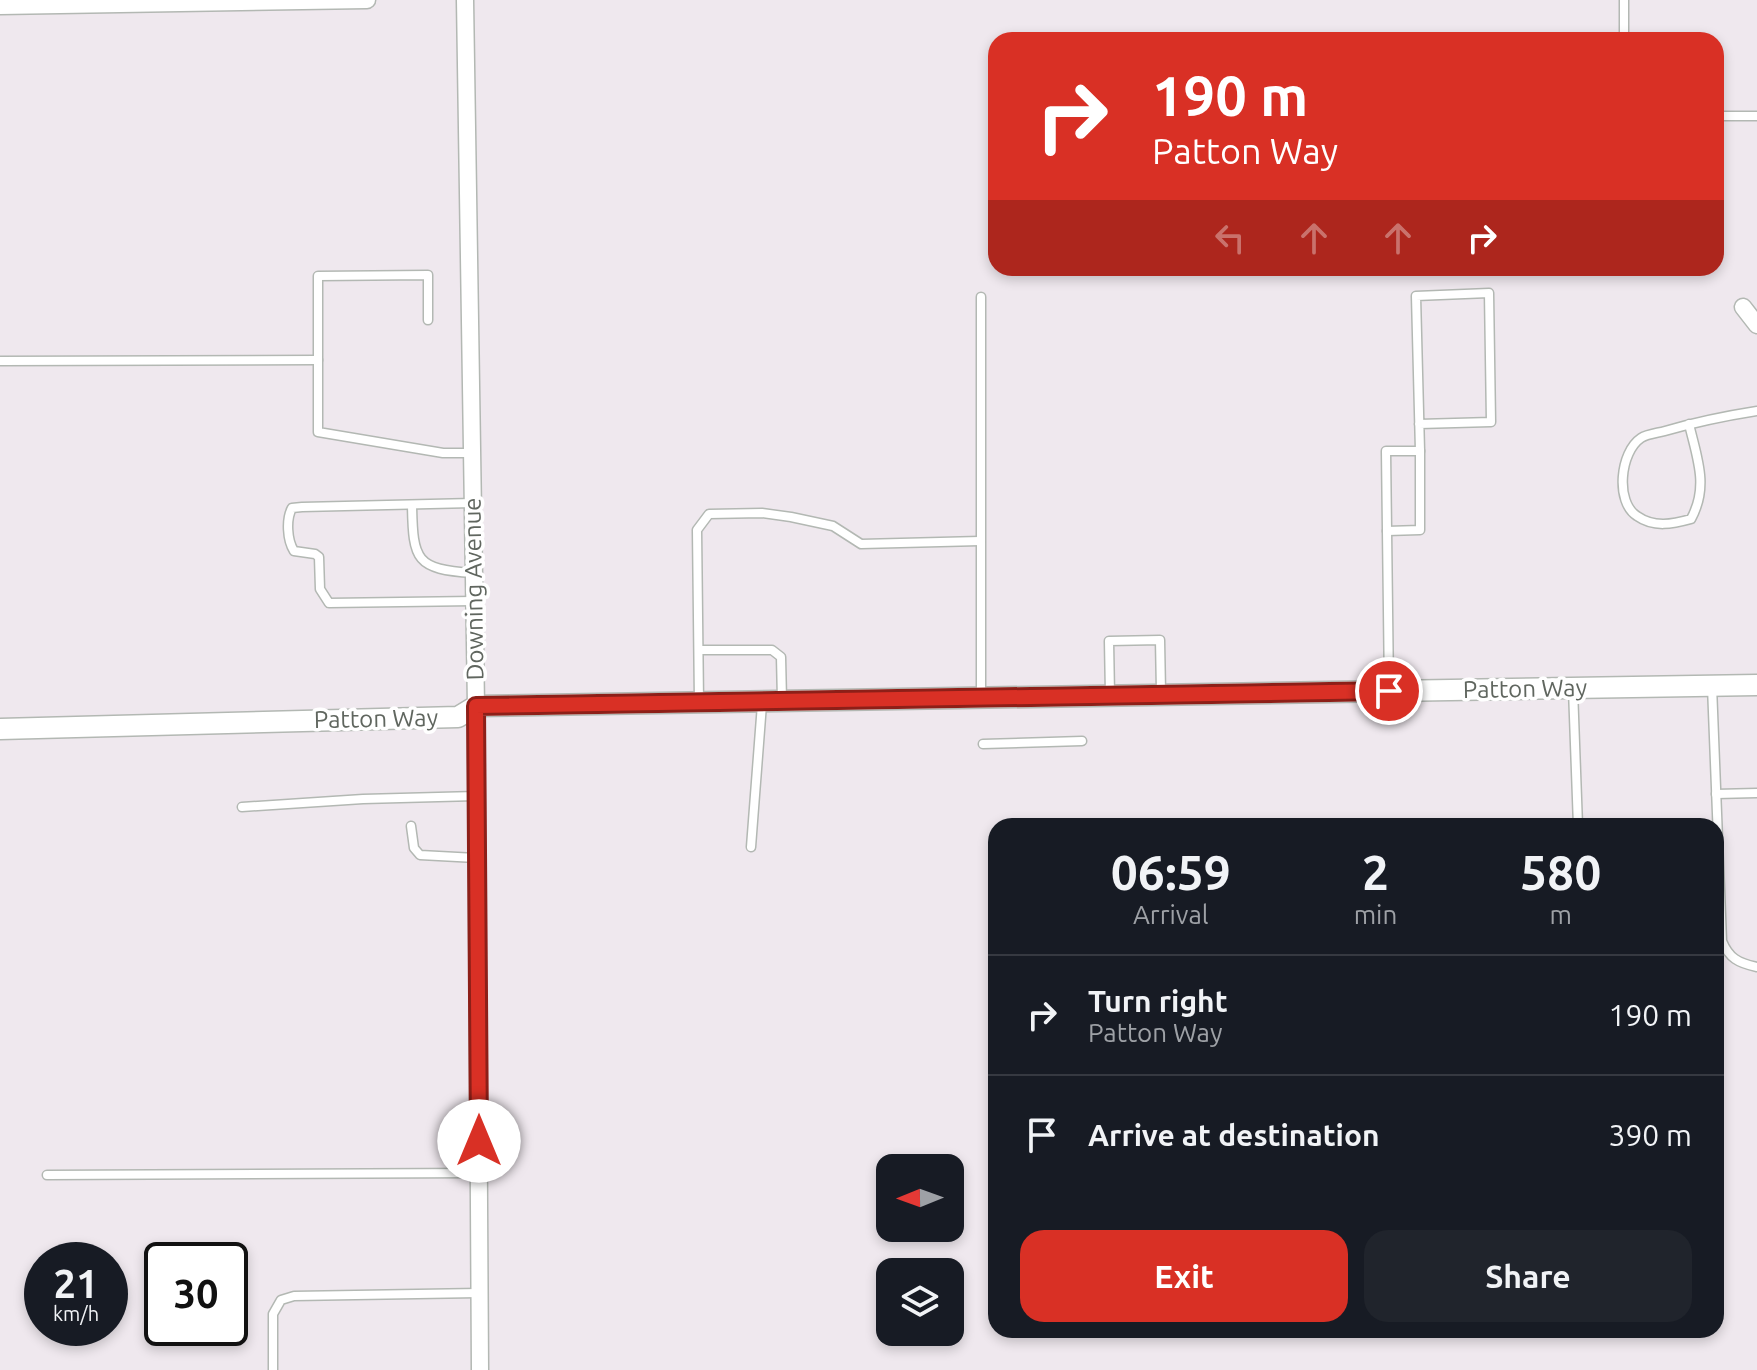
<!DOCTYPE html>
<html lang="en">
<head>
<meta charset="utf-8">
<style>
  body { margin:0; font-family:Ubuntu,sans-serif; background:#20242c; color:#f1f3f6; height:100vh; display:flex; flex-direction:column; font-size:30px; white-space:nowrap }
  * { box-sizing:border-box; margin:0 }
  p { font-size:26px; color:#9ea1a6 }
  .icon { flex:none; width:44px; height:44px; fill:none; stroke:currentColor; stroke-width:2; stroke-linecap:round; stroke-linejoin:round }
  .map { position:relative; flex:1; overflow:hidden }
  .side { position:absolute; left:988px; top:818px; width:736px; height:520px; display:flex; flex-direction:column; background:#171b24; border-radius:24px; box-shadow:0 4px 12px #0003 }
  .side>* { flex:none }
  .hud { position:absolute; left:988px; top:32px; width:736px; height:244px; border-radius:24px; box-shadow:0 4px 12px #0003; background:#d93025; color:#fff; overflow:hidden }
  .needle { width:52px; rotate:269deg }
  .controls { position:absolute; left:876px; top:1154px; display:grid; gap:16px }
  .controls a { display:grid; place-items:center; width:88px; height:88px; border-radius:16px; background:#171b24; box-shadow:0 4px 12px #0003; font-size:40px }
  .speed { position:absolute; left:24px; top:1242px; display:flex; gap:16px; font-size:40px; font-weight:700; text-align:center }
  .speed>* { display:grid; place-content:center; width:104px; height:104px; border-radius:50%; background:#171b24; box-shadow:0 4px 12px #0003; line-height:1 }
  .speed small { font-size:20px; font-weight:400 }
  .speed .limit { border:4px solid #111; border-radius:12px; background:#fff; color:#111 }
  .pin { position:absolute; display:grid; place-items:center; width:68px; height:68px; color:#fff; margin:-34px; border:4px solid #fff; border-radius:50%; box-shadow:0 2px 8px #0007 }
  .me { position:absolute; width:88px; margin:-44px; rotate:0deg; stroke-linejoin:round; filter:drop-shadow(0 0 6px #0008) }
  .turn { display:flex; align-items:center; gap:28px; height:168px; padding:0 32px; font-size:36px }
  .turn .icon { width:104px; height:104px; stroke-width:2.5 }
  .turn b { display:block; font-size:56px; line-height:68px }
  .lanes { display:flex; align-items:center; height:76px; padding:0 32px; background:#0003; justify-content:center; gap:40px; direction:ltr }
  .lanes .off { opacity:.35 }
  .eta { display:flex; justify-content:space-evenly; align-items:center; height:136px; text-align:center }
  .eta b { font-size:48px; font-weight:600; line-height:56px }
  .action { display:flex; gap:16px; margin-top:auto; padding:16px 32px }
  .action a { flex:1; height:92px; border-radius:24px; background:#d93025; color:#fff; font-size:32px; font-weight:600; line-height:92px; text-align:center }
  .action a+a { background:#20242c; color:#f1f3f6 }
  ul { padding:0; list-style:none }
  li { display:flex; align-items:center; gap:24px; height:120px; padding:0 32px; border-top:2px solid #363941 }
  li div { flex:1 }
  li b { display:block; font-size:30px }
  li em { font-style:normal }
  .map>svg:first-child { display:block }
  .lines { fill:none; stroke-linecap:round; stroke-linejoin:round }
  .service-casing { stroke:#b3b8b3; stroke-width:11 }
  .minor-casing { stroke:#b3b8b3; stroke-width:19 }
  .tertiary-casing { stroke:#b3b8b3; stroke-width:23 }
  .service { stroke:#fff; stroke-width:8 }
  .minor { stroke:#fff; stroke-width:16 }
  .tertiary { stroke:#fff; stroke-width:20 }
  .route-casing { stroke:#8d1f18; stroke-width:20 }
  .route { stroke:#d93025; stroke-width:14 }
  .labels { text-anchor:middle; stroke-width:7; stroke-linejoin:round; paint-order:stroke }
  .street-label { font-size:24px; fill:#60665f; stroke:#fff }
</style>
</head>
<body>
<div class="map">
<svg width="1757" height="1370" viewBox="0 0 1757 1370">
  <rect width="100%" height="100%" fill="#efe8ee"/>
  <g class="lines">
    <g class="service-casing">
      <g id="service">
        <polyline points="1624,0 1624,40"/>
        <polyline points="1716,116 1757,116"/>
        <polyline points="981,297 981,697"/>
        <polyline points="428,320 428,275 318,276 318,432 443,453 472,453"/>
        <polyline points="0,361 318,360"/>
        <path d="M1689 424C1697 458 1709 486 1691 519 1673 524 1654 528 1637 516 1615 502 1620 452 1641 438 1647 434 1658 433 1665 431 1696 422 1725 416 1757 411"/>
        <path d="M473 503 302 507 292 508C286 519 287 540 294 551L315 554 319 557 320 589 329 603 474 601"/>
        <path d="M412 505C413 561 416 569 473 573"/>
        <polyline points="1387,531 1420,530 1420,451"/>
        <polyline points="699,650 772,650 781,657 782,700"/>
        <path d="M1712 686 1722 941C1729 958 1738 963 1757 967"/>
        <polyline points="1573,689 1578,826"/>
        <polyline points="1389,690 1386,451 1420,451 1416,296 1489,293 1491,422 1419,424"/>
        <polyline points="1110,695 1109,641 1160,640 1161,692"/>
        <polyline points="699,703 697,530 709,514 762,513 791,517 833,526 861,544 980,541"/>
        <polyline points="983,744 1082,741"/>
        <polyline points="1716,794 1757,793"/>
        <polyline points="242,807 363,799 476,796"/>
        <polyline points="411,826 414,848 420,855 476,858"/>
        <polyline points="751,847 762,704"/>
        <polyline points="47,1175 479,1173"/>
        <polyline points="273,1370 273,1314 281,1300 294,1296 479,1293"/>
      </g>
    </g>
    <g class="minor-casing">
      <g id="minor">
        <polyline points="465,0 476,706 480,1370"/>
        <polyline points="0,6 367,0"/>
        <polyline points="1743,307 1757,325"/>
      </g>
    </g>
    <g class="tertiary-casing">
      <polyline id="tertiary" points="0,729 458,717 476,706 1757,685"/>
    </g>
    <use href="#service" class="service"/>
    <use href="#minor" class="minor"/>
    <use href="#tertiary" class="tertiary"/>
  </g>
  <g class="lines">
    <g class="route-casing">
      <polyline id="route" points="479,1141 476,706 1389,691"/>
    </g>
    <use href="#route" class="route"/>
  </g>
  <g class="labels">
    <g class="street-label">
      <text transform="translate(474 589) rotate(-91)" y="8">Downing Avenue</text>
      <text transform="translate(1525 689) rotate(-1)" y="8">Patton Way</text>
      <text transform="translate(376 719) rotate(-1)" y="8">Patton Way</text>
    </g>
  </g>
</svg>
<div class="controls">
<a><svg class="needle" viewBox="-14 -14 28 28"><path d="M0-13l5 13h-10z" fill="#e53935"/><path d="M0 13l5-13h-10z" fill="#9ea1a6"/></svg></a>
<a><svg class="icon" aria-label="layers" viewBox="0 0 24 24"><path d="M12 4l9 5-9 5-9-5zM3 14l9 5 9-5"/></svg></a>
</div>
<div class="speed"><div>21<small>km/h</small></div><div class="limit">30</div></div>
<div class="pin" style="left:1389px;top:691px;background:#d93025"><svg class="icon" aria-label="arrive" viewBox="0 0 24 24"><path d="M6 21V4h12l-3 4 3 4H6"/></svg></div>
<svg class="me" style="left:479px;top:1141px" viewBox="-20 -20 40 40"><circle r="19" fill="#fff"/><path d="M0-13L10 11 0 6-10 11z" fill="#d93025"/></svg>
<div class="hud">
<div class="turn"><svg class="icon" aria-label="right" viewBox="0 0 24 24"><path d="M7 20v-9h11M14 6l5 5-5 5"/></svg><div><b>190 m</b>Patton Way</div></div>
<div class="lanes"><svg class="icon off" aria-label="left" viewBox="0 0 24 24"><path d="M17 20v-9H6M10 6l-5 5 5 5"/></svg><svg class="icon off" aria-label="ahead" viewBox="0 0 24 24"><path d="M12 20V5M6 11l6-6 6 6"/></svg><svg class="icon off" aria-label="ahead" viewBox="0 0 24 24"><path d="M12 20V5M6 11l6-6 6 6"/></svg><svg class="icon" aria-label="right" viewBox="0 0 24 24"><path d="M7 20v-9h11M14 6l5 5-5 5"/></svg></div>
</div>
<section class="side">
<div class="eta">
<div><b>06:59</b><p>Arrival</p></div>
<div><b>2</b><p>min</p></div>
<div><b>580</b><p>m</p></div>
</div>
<ul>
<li><svg class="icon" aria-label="right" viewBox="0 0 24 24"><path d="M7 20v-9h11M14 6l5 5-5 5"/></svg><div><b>Turn right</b><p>Patton Way</p></div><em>190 m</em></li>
<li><svg class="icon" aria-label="arrive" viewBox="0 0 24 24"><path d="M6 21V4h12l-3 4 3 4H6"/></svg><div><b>Arrive at destination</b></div><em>390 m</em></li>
</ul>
<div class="action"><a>Exit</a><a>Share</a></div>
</section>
</div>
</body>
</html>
